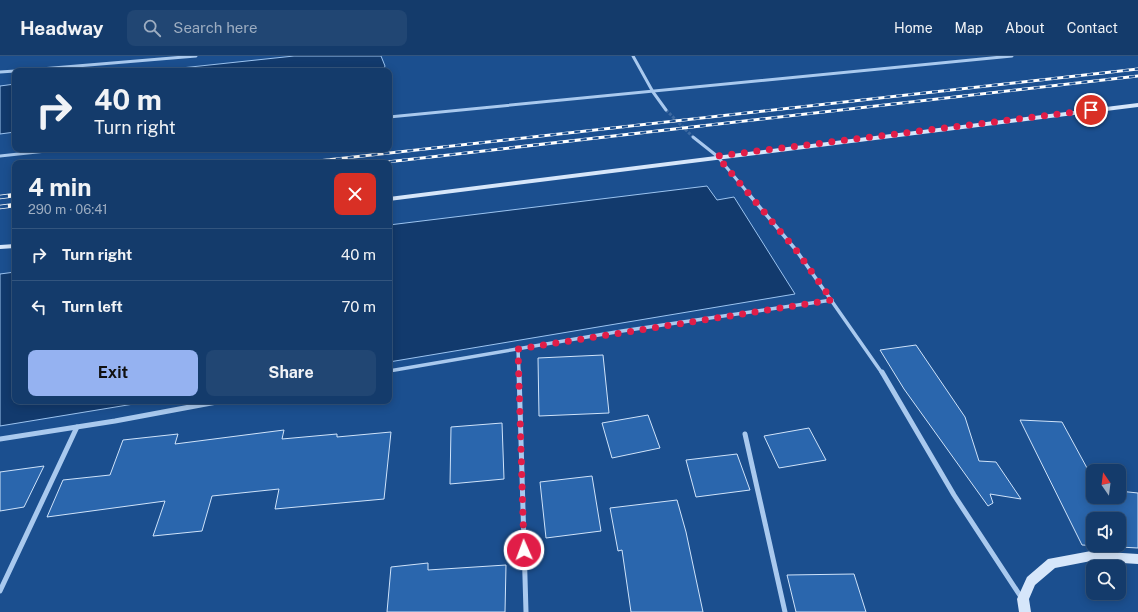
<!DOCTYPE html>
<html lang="en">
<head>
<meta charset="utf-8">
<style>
  body { margin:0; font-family:"Public Sans",sans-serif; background:#214673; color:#f1f3f6; height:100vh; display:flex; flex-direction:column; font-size:15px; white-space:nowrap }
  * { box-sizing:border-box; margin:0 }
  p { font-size:13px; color:#9dadc1 }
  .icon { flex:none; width:22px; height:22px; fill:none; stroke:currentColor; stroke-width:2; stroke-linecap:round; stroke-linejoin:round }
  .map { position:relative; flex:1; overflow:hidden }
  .details { position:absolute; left:12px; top:104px; width:380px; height:244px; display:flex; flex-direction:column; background:#143b6b; border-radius:8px; box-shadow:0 2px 10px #0003,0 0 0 1px #33557e }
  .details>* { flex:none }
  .hud { position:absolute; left:12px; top:12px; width:380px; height:84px; border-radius:8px; box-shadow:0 2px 10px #0003,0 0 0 1px #33557e; background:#143b6b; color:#f1f3f6; overflow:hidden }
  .needle { width:26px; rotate:346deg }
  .buttons { position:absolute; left:1086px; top:408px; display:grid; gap:8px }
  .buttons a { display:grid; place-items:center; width:40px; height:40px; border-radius:8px; background:#143b6b; box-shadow:0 2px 10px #0003,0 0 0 1px #33557e; font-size:20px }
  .pin { position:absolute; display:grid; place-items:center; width:34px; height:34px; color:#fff; margin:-17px; border:2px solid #fff; border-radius:50%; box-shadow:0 1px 4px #0007 }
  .me { position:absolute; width:44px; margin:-22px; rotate:358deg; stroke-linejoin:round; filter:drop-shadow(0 0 3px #0008) }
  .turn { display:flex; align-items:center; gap:14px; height:84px; padding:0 16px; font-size:18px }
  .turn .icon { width:52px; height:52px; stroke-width:2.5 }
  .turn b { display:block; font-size:28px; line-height:34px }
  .round { display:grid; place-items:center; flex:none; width:42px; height:42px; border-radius:8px; background:#214673 }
  .head { display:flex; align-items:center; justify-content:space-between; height:68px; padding:0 16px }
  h1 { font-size:24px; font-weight:700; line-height:30px }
  .primary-button { display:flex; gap:8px; margin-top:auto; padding:8px 16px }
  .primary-button a { flex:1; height:46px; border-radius:8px; background:#95b2f1; color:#111; font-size:16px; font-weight:700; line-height:46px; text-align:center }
  .primary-button a+a { background:#214673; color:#f1f3f6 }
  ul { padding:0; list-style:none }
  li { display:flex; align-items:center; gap:12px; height:52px; padding:0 16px; border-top:1px solid #33557e }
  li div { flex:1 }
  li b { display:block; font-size:15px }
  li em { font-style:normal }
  header { display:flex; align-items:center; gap:24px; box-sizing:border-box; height:56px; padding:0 20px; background:#143b6b; border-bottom:1px solid #33557e }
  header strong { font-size:19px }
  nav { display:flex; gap:22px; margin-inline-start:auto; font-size:14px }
  .search { width:280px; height:36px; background:#214673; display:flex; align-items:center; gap:10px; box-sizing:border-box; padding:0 14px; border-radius:8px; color:#9dadc1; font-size:15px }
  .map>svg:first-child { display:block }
  .water { fill:#123a6d; stroke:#9cc4f0 }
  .building { fill:#2a66ad; stroke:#cfe3fa; fill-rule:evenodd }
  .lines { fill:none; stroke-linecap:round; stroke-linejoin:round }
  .street-tunnel { stroke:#3d69a0; stroke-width:3; stroke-dasharray:3 1.5; stroke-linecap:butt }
  .street-far2 { stroke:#a9c9ee; stroke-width:3 }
  .street-far1 { stroke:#a9c9ee; stroke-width:3.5 }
  .street { stroke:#a9c9ee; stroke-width:5 }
  .secondary { fill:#d6e6fa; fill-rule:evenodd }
  .rail-far1-casing { stroke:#fff; stroke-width:3 }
  .rail-casing { stroke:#fff; stroke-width:4.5 }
  .rail-far1 { stroke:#1b4f8f; stroke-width:2; stroke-dasharray:6; stroke-linecap:butt }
  .rail { stroke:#1b4f8f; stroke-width:3; stroke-dasharray:8; stroke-linecap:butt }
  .route { stroke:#e11d48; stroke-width:7; stroke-dasharray:0 12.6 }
</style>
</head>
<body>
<header>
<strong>Headway</strong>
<div class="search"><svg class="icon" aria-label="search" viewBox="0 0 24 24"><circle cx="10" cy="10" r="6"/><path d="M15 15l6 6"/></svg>Search here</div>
<nav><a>Home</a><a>Map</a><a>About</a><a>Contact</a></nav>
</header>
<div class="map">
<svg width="1138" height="556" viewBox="0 0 1138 556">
  <rect width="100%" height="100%" fill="#1b4f8f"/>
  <g class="water">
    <polygon points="294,0 381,0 385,10 383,15 153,15"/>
    <polygon points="15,28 15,76 0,78 0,30"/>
    <polygon points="707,130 717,144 734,141 795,238 389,306 389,169"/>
    <polygon points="15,216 15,345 152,345 0,370 0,218"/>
  </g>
  <g class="building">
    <polygon points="916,289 965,361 979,405 996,406 1021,443 990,438 993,447 988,450 904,333 880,294"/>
    <polygon points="603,299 609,357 539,360 538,302"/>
    <polygon points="648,359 660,392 612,402 602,367"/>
    <path d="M1020 364 1062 366 1093 423V441H1119V435L1138 437V492L1082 489ZM1093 463H1119V489H1093Z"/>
    <polygon points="502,367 504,423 450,428 451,371"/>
    <polygon points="809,372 826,404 779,412 764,380"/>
    <polygon points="284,374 282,383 337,378 337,381 391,376 384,443 275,453 279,433 212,440 202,475 153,480 165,445 47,461 63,424 110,419 123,384 178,378 175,388"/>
    <polygon points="737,398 750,434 696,441 686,404"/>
    <polygon points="44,410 24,451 0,455 0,416"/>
    <polygon points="592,420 601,475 546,482 540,426"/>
    <polygon points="677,444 686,476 703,556 631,556 622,494 618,495 610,452"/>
    <polygon points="428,507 428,514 506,509 505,556 387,556 391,511"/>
    <polygon points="854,518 866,556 796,556 787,519"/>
  </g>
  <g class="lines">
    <polyline class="street-tunnel" points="666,54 693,81"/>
    <g class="street-far2">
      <polyline points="633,0 653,36 666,54"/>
      <polyline points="17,15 196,0"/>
      <polyline points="0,16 15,15"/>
      <polyline points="389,61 1012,0"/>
      <polyline points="693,81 717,100 748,137"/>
      <polyline points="0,100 65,93"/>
    </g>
    <g class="street-far1">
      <polyline points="747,136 796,194 882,317"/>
      <polyline points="518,293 519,317"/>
      <polyline points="389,315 622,275 832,244"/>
    </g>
    <g class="street">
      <polyline points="519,316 526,556"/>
      <polyline points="882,316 954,439 1021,541"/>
      <polyline points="745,378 785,556"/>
      <polyline points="0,383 115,365 222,345"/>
      <polyline points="0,535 77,371"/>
    </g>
    <g class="secondary">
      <polygon points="1138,47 1138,51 389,145 389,141"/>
      <polygon points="15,188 15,192 0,193 0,189"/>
      <polygon points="1091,495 1138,498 1138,508 1091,505 1055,512 1035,529 1029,543 1031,556 1019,556 1017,543 1027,521 1048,503"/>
    </g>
    <g class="rail-far1-casing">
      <g id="rail-far1">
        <polyline points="300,107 1138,13"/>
        <polyline points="378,107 1138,20"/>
      </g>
    </g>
    <g class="rail-casing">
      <g id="rail">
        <polyline points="0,141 15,139"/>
        <polyline points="0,151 15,149"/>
      </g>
    </g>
    <use href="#rail-far1" class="rail-far1"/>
    <use href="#rail" class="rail"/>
  </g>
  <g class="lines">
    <polyline class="route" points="524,494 518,293 832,244 796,194 717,100 1091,54"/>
  </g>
</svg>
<div class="buttons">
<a><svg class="needle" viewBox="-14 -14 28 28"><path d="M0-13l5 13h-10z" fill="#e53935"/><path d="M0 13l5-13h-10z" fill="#9dadc1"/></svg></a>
<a><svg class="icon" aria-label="sound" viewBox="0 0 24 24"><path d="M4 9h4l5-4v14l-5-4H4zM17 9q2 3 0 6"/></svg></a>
<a><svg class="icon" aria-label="search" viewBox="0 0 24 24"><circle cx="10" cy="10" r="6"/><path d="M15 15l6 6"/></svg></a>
</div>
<div class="pin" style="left:1091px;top:54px;background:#d93025"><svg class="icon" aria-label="arrive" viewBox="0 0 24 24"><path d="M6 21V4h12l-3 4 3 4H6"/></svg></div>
<svg class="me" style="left:524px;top:494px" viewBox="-20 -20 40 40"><circle r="17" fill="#e11d48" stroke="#fff" stroke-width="3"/><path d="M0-11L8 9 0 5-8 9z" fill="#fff"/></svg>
<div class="hud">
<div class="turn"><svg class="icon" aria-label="right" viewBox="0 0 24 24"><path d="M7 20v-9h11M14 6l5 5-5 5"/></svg><div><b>40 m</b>Turn right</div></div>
</div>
<section class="details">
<div class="head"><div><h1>4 min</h1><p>290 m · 06:41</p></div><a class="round" style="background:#d93025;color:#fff"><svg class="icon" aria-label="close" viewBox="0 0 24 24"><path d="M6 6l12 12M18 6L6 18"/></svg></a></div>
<ul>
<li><svg class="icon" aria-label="right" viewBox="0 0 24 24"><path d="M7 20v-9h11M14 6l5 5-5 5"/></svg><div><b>Turn right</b></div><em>40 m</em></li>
<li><svg class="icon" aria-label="left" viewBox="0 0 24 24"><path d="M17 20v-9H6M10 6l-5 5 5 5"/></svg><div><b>Turn left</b></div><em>70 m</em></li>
</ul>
<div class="primary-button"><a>Exit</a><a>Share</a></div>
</section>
</div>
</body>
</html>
